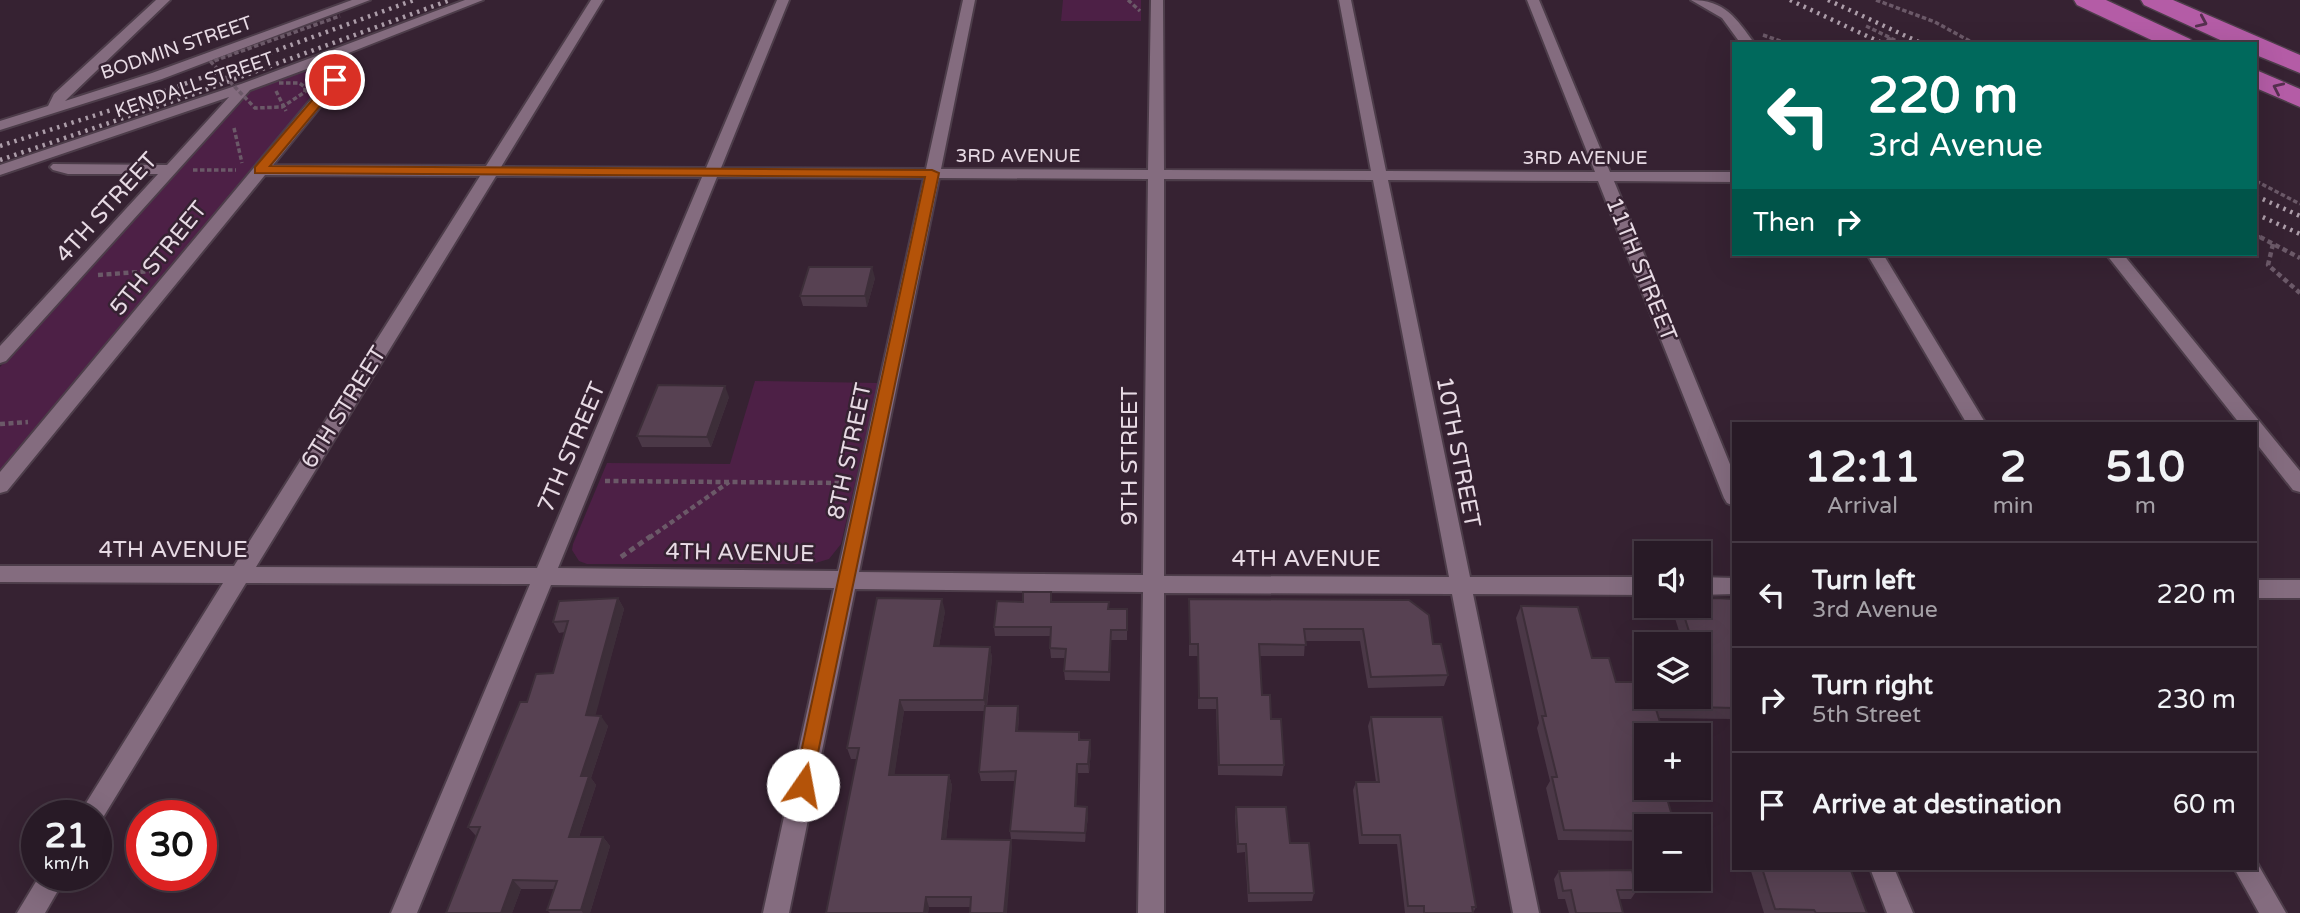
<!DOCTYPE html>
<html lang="en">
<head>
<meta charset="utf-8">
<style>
  body { margin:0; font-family:"Varela Round",sans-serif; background:#342732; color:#f1f3f6; height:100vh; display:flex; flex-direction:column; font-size:26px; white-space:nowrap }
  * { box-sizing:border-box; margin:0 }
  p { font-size:23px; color:#a5a1a7 }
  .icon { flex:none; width:38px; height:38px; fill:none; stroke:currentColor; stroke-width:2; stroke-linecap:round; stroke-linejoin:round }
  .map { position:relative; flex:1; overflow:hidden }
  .drawer { position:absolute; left:1732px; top:422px; width:525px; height:448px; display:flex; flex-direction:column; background:#281a26; border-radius:0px; box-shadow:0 7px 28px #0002,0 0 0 2px #443843 }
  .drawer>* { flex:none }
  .hud { position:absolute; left:1732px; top:42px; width:525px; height:214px; border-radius:0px; box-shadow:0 7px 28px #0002,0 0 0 2px #443843; background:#00695c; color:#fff; overflow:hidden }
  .buttons { position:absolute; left:1634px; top:541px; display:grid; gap:14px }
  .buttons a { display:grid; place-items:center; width:77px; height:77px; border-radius:0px; background:#281a26; box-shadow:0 7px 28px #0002,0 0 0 2px #443843; font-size:35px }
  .speed { position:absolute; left:21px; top:800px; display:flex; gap:14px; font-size:35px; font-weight:700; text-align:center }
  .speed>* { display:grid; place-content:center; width:91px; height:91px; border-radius:50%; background:#281a26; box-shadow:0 7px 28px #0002,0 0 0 2px #443843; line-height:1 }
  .speed small { font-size:18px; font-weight:400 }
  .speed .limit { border:10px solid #d22; background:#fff; color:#111 }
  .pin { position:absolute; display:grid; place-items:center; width:60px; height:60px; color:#fff; margin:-30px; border:4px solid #fff; border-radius:50%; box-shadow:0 2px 7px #0007 }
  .me { position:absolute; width:77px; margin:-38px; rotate:12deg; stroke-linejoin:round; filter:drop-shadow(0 0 5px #0008) }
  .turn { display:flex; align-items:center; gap:24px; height:147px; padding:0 21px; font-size:32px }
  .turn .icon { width:91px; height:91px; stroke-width:2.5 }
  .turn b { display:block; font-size:49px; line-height:60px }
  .then { display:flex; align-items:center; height:66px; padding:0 21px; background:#0003; gap:14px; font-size:26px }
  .eta { display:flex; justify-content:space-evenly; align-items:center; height:119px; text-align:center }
  .eta b { font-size:42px; font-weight:700; line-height:49px }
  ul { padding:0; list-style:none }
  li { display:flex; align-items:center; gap:21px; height:105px; padding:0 21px; border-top:2px solid #443843 }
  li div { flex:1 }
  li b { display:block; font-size:26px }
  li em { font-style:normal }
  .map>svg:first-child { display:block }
  .green { fill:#4d2046 }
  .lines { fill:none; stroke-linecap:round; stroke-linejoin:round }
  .minor-casing { stroke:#4d3d4a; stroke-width:4 }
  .motorway-casing { stroke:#4d3d4a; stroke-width:3 }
  .path-far2 { stroke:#6b5968; stroke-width:3.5; stroke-dasharray:4.5 2.5; stroke-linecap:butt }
  .path-far1 { stroke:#6b5968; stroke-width:4.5; stroke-dasharray:5 3.5; stroke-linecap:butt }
  .path { stroke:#6b5968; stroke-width:5; stroke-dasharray:6 4.5; stroke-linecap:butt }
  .minor { fill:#846c7f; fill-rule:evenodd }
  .motorway { fill:#b45ca6; fill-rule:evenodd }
  .rail { stroke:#ac9da9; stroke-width:4.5; stroke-dasharray:2.5 5; stroke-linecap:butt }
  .path-bridge { stroke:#6b5968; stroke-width:3.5; stroke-dasharray:4.5 2.5; stroke-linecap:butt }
  .wall { fill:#4b3847 }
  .shaded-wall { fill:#3d2e39 }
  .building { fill:#574152; stroke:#3d2e39; stroke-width:2 }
  .oneway { stroke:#56304f }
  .route { fill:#b45309; stroke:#753606; stroke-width:2 }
  .labels { text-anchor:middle; stroke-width:5; stroke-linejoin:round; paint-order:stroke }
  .far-street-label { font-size:19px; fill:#e7dae4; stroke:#362232 }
  .street-label { font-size:23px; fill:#e7dae4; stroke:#362232 }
</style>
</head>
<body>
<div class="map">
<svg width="2300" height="913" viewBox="0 0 2300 913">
  <rect width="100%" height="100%" fill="#362232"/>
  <g class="green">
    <polygon points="1063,0 1141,0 1141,21 1061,21"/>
    <polygon points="309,68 322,69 326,73 319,90 0,472 0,367 250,92 261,85"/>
    <polygon points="755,381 878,383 841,544 829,559 812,564 587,564 579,561 572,550 573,544 607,463 730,464"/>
  </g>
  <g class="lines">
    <g class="minor-casing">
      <g id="minor">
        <polygon points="156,0 170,0 65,101 152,73 352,0 370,0 162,79 0,130 0,121 48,106 54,94"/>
        <path d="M465 0H483L346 54 342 80 273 165 486 166 591 0H603L501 167 706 168 777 0H789L721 168 926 169 963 0H975L941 169 1148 170 1151 0H1163L1164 170 1371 171 1339 0H1351L1386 171 1595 172 1527 0H1539L1610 172H1734V182L1614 181 1734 474V506L1727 503 1724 498 1598 181 1388 180 1470 577H1647V595L1473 594 1539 913H1513L1452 594 1164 593V913H1138L1143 592 855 589 789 913H763L834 588 551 585 417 913H391L530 584 246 583 99 824 96 825V816H78L223 583 0 582V566H234L480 176 265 175 7 491 0 493V472L328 79 331 60 250 90 6 361 0 363V346L158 174H68L53 170 50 167 53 164 167 165 229 97 0 175V165L241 84ZM496 176 702 177 537 568 256 567ZM717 177 924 178 838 571 558 568ZM939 178 1148 179 1143 575 859 572ZM1164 179 1373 180 1449 577 1164 576Z"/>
        <path d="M1691 0C1725 0 1736 18 1755 44H1741L1722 18Z"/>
        <polygon points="1867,254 1883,254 1986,424 1967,424"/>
        <polygon points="2106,254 2123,254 2300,471 2300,492 2293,490 2256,443 2256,424 2240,424"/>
        <polygon points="1699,577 1734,578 1734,594 1699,595"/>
        <rect x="2256" y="580" width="44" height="18"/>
        <polygon points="2256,861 2286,913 2259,913 2234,868 2256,868"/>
        <polygon points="1870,868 1894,868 1913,913 1887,913"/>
        <polygon points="40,875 67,875 45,913 17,913"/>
      </g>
    </g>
    <g class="motorway-casing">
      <g id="motorway">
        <polygon points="2074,0 2106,0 2190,39 2194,44 2160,44 2077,5"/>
        <polygon points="2141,0 2173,0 2300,55 2300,73 2256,55 2256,44 2229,44 2144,5"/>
        <polygon points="2256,70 2300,89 2300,107 2256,88"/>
      </g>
    </g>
    <g class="path-far2">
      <polyline points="1128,0 1140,11"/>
      <polyline points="1876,0 1935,22 1975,44"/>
      <polyline points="1866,26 1903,44"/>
      <polyline points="1763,35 1789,44"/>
      <polyline points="276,91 286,111"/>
      <polyline points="234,128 242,163"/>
      <polyline points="193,170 236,170"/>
      <polyline points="2256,181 2300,204"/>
      <polyline points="2256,235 2263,239"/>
    </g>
    <g class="path-far1">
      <polyline points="2260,237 2300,258"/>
      <polyline points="2273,244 2268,265 2300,293"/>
      <polyline points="98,275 152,271"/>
      <polyline points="0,424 28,422"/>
      <polyline points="605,481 845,483"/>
      <polyline points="649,538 729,482"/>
    </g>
    <polyline class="path" points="621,557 651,536"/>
    <use href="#minor" class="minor"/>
    <use href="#motorway" class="motorway"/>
    <g class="rail">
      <polyline points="1790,0 1884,44"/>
      <polyline points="1828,0 1923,44"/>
      <polyline points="0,146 124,106 414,0"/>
      <polyline points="0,160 194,94 450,0"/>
      <polyline points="2256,196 2300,216"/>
      <polyline points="2256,214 2300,234"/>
    </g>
    <g class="path-bridge">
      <polyline points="1881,44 1891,38"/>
      <polyline points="279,83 299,83 305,87 305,92 282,107 255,108 211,62 340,16"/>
    </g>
  </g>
  <g class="wall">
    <polygon points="875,278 867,307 803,306 800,296"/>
    <polygon points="729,397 711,447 642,447 637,436"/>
    <polygon points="618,598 624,609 595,715 608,726 591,778 596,785 579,837 603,837 610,846 590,913 550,913 547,910 554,889 521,889 512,913 476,836 468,827 527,702 553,673 565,632 559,633 553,622"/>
    <polygon points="1189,599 1409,600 1433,644 1448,675 1444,686 1368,688 1360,641 1305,641 1304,656 1260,656 1262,695 1271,719 1284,765 1282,776 1218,775 1216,709 1198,709 1198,656 1189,656"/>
    <polygon points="1734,599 1734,725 1732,719 1659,718 1647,826 1647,841 1558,840 1546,788 1550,781 1537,728 1539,723 1516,618 1521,606 1592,658 1616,682 1699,696 1699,644 1683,644 1674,615 1678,606 1699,606"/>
    <polygon points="1052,602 1109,602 1109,609 1127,609 1127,640 1111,640 1110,681 1065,680 1064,671 1065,658 1051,658 1050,648 1051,636 995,636 994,627"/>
    <polygon points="945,611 939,646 990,647 992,658 987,706 1018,706 1019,715 1018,731 1090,740 1091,750 1089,773 1078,773 1076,806 1087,807 1088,816 1085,842 1011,839 1010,831 1015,781 981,781 979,772 985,711 904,711 894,775 949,775 952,786 946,839 1011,840 1012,850 970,907 929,907 928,913 826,913 857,759 851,759 847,748"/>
    <polygon points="1371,717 1476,907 1473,913 1405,913 1397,844 1359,844 1353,790 1356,782 1376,782 1368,726"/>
    <polygon points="1236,807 1290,843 1314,893 1312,901 1248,902 1245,852 1237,853 1235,816"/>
    <polygon points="1750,868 1850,868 1867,913 1764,913"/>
    <polygon points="1559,871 1637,890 1631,899 1619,899 1623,913 1569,913 1565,899 1558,899 1554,879"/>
  </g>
  <g class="shaded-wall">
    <polygon points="872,267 875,278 867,307 865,296"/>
    <polygon points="725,386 729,397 711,447 707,437"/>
    <polygon points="618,598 624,609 593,725 586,715"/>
    <polygon points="942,599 945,611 937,658 934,646"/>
    <polygon points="990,647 992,658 986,711 984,700"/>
    <polygon points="900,700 904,711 893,785 889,775"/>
    <polygon points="1018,706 1019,715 1017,740 1016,731"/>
    <polygon points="601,716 608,726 591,778 596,785 576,846 569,837 581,776"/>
    <polygon points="1090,740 1091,750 1089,773 1088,764"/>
    <polygon points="1077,764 1078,773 1076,815 1075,806"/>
    <polygon points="949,775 952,786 945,850 942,839"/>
    <polygon points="1087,807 1088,816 1085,842 1085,833"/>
    <polygon points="603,837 610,846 590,913 583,913 581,910"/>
    <polygon points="1011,840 1012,850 1007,913 1004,913"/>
    <polygon points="513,880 521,889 512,913 501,913"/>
    <polygon points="926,897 929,907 928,913 924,913"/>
  </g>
  <g class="building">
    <polygon points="809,267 872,267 865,296 800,296"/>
    <polygon points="658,385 725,386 707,437 637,436"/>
    <polygon points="1023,592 1051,592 1051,602 1109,602 1108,609 1127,609 1127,630 1111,630 1109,672 1064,671 1066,649 1050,648 1051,627 994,627 997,601 1023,602"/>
    <polygon points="618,598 586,715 601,716 581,776 589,776 569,837 603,837 581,910 547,910 557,881 513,880 501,913 446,913 480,827 468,827 520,702 527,702 536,674 553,673 568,621 553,622 559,601"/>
    <polygon points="877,598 942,599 934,646 990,647 984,700 900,700 889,775 949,775 942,839 1011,840 1004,913 970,913 971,897 926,897 924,913 826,913 859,748 847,748"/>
    <polygon points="1716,598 1734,599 1734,708 1655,706 1664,735 1647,735 1647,788 1664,788 1675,826 1647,826 1647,831 1564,830 1552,777 1557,777 1542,716 1546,716 1521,606 1578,607 1592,658 1609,658 1616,682 1647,682 1647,696 1699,696 1699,644 1693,644 1681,606 1699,606 1699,599"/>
    <polygon points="1189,599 1409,600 1429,615 1433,644 1441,644 1448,675 1371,677 1363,629 1304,629 1306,645 1259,644 1262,695 1270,695 1271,719 1281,719 1284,765 1219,765 1217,698 1199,698 1198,644 1190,644"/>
    <polygon points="985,706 1018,706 1016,731 1079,732 1079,740 1090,740 1088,764 1077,764 1075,806 1087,807 1085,833 1010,831 1016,771 979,772"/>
    <polygon points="1371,717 1442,717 1476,907 1472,907 1473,913 1424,913 1424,906 1408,906 1400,835 1362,835 1356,782 1379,782"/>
    <polygon points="1236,807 1286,807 1290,843 1309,843 1314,893 1249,893 1246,844 1238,844"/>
    <polygon points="1762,868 1850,868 1867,913 1816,913 1814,910 1775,909"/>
    <polygon points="1632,870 1637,890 1617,890 1623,913 1576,913 1571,890 1563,891 1559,871"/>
  </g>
  <defs><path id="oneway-chevron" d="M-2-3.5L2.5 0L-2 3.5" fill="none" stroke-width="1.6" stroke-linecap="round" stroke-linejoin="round" transform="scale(1.75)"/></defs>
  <g class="oneway">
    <use href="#oneway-chevron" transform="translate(2202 22) rotate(24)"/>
    <use href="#oneway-chevron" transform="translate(2278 88) rotate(-155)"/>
  </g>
  <polygon class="route" points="335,77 339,78 339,83 270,166 932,170 939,173 810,791 803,794 796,791 794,785 925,177 255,173 255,167 331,78"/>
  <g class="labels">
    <g class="far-street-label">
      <text transform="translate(176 47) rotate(-19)" y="7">BODMIN STREET</text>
      <text transform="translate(194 84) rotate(-19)" y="7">KENDALL STREET</text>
      <text x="1018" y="162">3RD AVENUE</text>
      <text x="1585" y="164">3RD AVENUE</text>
    </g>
    <g class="street-label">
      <text transform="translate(106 207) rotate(-48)" y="8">4TH STREET</text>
      <text transform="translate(158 258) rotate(-51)" y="8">5TH STREET</text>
      <text transform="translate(1642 269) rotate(68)" y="8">11TH STREET</text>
      <text transform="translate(343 407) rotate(-58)" y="8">6TH STREET</text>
      <text transform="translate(571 447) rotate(-67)" y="8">7TH STREET</text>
      <text transform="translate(849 451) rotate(-78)" y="8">8TH STREET</text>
      <text transform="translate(1459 452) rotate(79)" y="8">10TH STREET</text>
      <text transform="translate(1129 456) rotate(-90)" y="8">9TH STREET</text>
      <text x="173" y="557">4TH AVENUE</text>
      <text transform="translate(740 552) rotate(1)" y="8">4TH AVENUE</text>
      <text x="1306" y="566">4TH AVENUE</text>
    </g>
  </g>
</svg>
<div class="buttons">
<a><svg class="icon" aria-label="sound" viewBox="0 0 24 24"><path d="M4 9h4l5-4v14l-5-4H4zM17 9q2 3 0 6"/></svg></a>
<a><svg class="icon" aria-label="layers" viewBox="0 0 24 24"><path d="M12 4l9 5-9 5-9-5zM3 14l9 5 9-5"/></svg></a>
<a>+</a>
<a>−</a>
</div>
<div class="speed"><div>21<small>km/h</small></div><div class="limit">30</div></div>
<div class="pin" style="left:335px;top:80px;background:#d93025"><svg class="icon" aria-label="arrive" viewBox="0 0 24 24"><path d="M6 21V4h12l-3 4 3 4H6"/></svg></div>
<svg class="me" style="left:803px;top:785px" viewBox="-20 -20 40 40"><circle r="19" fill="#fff"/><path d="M0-13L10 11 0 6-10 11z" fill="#b45309"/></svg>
<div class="hud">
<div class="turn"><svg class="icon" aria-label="left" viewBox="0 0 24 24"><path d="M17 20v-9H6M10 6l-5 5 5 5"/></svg><div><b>220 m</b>3rd Avenue</div></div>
<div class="then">Then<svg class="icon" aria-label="right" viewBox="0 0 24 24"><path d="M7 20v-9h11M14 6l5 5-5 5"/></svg></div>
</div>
<section class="drawer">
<div class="eta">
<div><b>12:11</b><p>Arrival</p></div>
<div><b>2</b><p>min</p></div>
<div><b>510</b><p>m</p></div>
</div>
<ul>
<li><svg class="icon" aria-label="left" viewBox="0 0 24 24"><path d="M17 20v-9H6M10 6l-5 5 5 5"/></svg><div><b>Turn left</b><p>3rd Avenue</p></div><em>220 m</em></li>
<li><svg class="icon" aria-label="right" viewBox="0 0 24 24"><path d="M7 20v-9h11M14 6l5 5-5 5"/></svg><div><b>Turn right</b><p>5th Street</p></div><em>230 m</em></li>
<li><svg class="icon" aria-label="arrive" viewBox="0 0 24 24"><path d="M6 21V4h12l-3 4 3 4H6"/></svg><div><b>Arrive at destination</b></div><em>60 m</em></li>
</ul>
</section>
</div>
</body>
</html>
